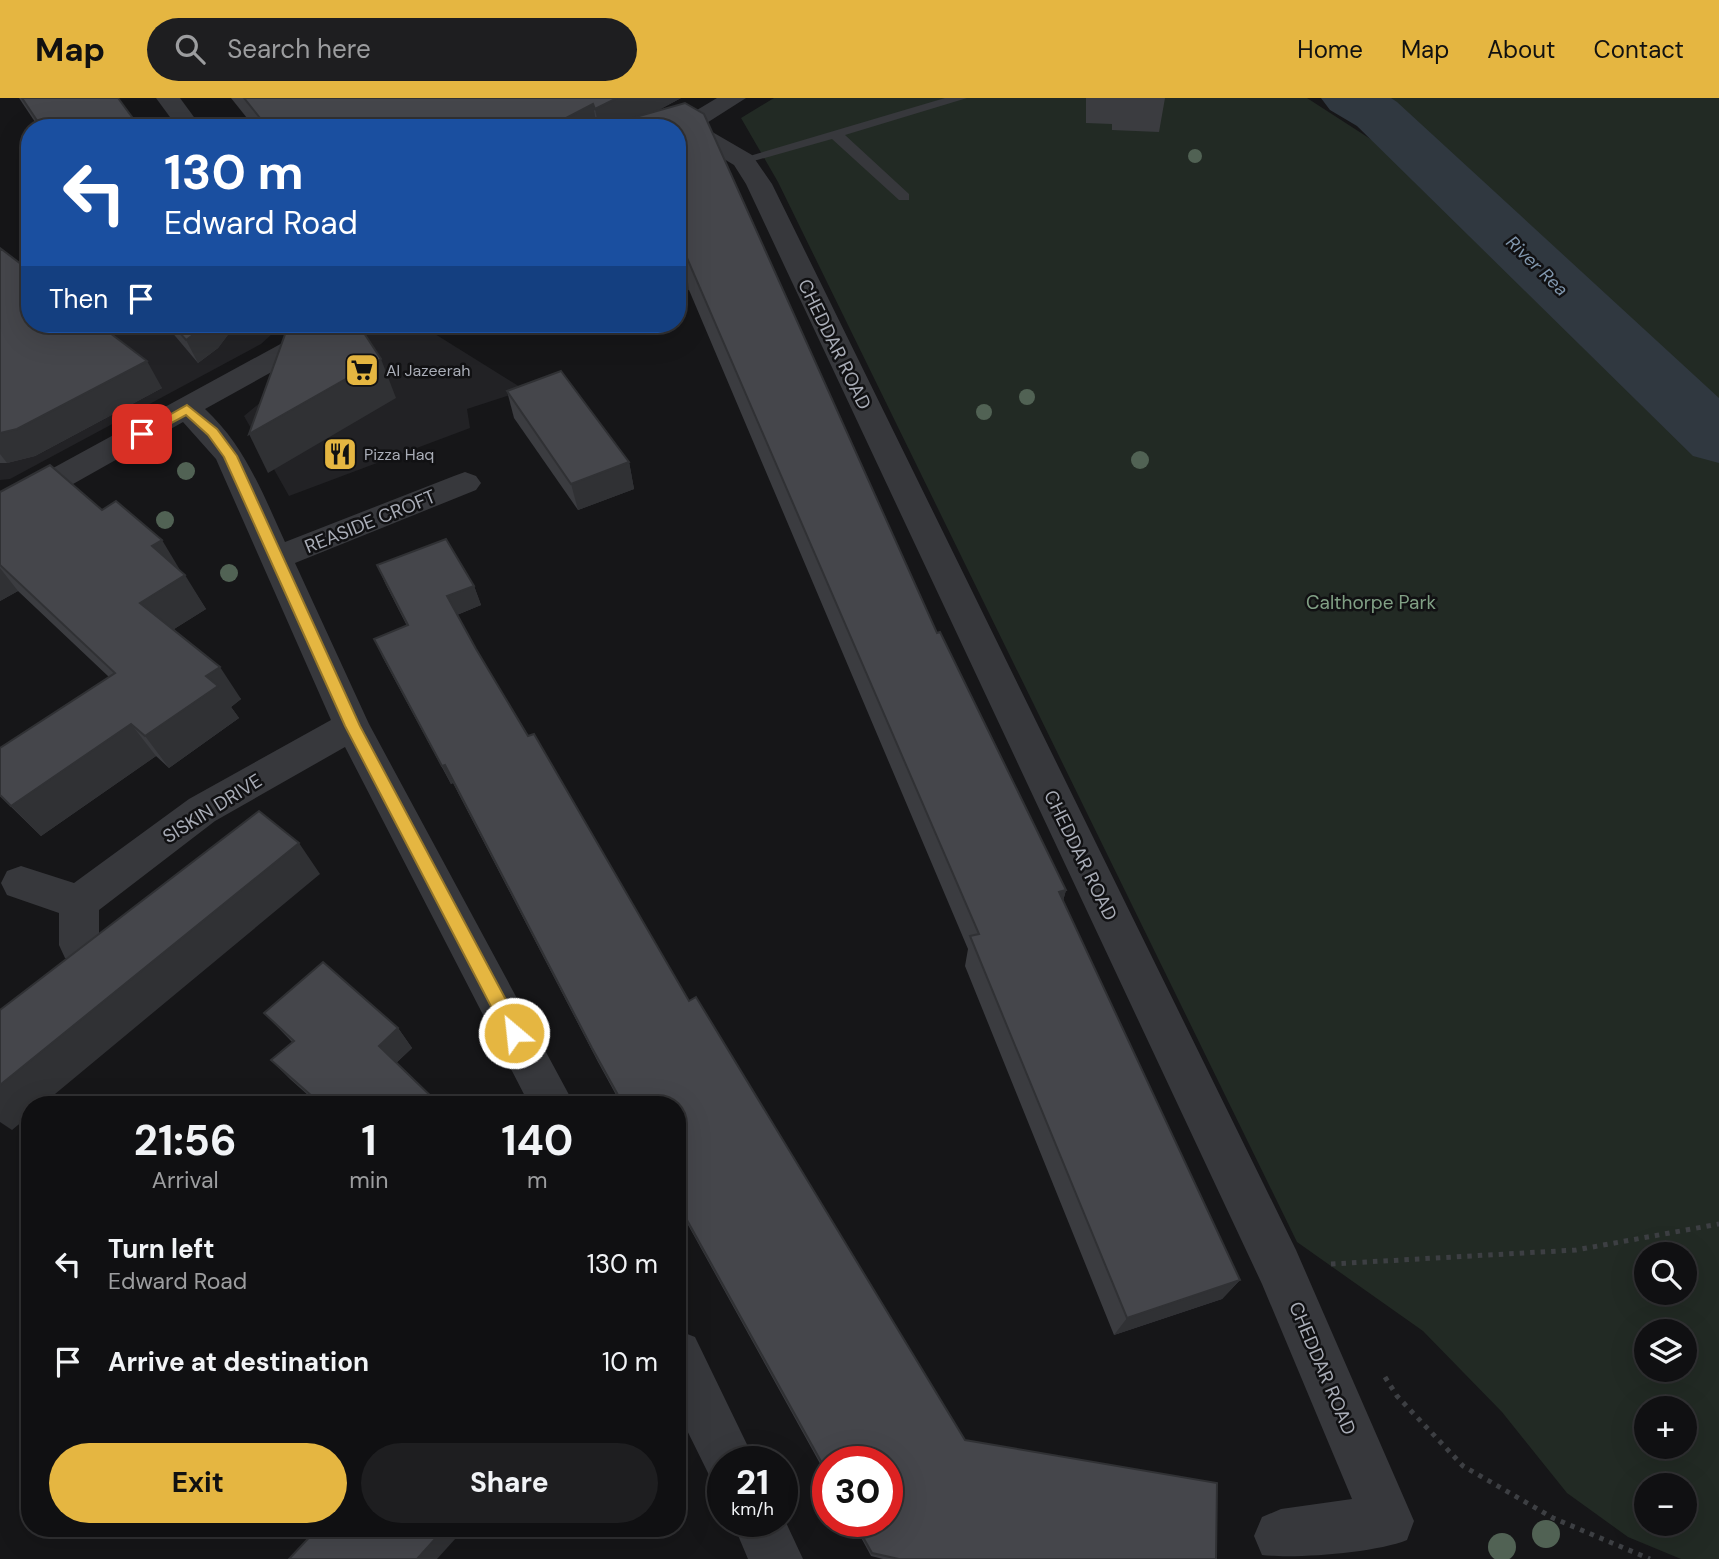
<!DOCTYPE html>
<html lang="en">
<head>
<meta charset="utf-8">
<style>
  body { margin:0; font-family:"DM Sans",sans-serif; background:#1e1e20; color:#f1f3f6; height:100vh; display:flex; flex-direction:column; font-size:26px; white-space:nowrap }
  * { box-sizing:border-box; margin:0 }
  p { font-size:23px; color:#9c9d9f }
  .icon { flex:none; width:38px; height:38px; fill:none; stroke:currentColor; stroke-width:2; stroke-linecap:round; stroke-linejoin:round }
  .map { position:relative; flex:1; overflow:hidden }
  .details { position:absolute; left:21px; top:998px; width:665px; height:441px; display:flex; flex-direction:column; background:#101012; border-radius:28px; box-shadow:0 7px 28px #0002,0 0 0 2px #303032 }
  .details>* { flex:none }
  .top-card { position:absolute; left:21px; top:21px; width:665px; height:214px; border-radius:28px; box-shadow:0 7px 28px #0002,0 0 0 2px #303032; background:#1a4fa0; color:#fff; overflow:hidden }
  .tools { position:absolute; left:1634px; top:1144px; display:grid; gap:14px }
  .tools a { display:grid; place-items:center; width:63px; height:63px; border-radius:50%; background:#101012; box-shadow:0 7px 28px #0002,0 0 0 2px #303032; font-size:35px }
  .speed { position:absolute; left:707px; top:1348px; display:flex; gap:14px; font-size:35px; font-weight:700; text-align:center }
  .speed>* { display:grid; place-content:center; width:91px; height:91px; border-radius:50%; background:#101012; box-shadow:0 7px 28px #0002,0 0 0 2px #303032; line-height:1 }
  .speed small { font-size:18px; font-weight:400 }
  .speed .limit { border:10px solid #d22; background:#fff; color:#111 }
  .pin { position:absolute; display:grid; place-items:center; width:60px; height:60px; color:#fff; margin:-30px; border-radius:14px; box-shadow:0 4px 10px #0006 }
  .me { position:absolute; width:77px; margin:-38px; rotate:332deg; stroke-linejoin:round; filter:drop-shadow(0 0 5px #0008) }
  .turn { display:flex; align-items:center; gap:24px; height:147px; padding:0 28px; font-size:32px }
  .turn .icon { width:91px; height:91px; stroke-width:2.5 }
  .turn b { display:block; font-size:49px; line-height:60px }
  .then { display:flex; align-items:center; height:66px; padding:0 28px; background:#0003; gap:14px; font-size:26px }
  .eta { display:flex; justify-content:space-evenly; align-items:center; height:119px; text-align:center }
  .eta b { font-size:42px; font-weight:700; line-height:49px }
  .button { display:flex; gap:14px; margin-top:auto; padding:14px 28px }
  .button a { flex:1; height:80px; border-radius:42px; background:#e5b641; color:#111; font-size:28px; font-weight:700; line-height:80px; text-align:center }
  .button a+a { background:#1e1e20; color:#f1f3f6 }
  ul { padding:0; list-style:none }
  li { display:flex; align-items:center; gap:21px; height:98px; padding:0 28px }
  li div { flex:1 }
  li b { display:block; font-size:26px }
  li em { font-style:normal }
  header { display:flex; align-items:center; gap:42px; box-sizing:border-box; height:98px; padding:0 35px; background:#e5b641; color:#111 }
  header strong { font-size:33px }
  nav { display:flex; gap:38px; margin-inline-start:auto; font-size:24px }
  .search { width:490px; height:63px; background:#1e1e20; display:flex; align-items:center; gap:18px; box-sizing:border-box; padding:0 24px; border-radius:38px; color:#9c9d9f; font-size:26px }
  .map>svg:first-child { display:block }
  .built { fill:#222225 }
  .green { fill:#222a24; fill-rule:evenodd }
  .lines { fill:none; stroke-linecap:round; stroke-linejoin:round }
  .river { fill:#303840; fill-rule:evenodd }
  .path { stroke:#3d3f43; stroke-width:5; stroke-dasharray:4.5 6; stroke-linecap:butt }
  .lane { fill:#37383c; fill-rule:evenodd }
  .street { fill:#37383c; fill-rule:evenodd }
  .tree { fill:#516254 }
  .wall { fill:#3b3c40 }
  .shaded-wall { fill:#303134 }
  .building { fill:#45464b; stroke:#303134; stroke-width:2 }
  .route { fill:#e5b641; stroke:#95762a; stroke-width:2 }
  .labels { text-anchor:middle; stroke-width:5; stroke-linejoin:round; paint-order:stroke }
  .far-poi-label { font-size:16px; fill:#a9adb7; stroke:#111113; text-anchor:start }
  .far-water-label { font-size:18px; font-style:italic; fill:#8298af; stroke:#111113 }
  .street-label { font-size:19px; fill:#a9adb7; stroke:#111113 }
  .park-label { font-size:19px; fill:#81a085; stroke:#111113 }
</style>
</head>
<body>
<header>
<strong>Map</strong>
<div class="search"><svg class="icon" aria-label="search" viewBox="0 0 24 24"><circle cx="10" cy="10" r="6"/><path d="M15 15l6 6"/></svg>Search here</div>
<nav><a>Home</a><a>Map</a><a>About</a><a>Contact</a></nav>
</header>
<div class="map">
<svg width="1719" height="1461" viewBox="0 0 1719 1461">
  <rect width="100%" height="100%" fill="#161618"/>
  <g class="built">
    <polygon points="30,226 283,226 261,246 10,381 0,382 0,275"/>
    <polygon points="382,226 419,226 525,292 467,311 470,330 289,398 244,318 297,274"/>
  </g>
  <g class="green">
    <path d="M774 0H1307L1437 84 1719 356V1461H1681L1628 1439 1567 1395 1502 1314 1423 1233 1297 1144 778 84 741 20ZM1647 1157H1685V1195H1647ZM1647 1234H1685V1272H1647ZM1647 1311H1685V1349H1647ZM1647 1388H1685V1426H1647Z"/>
    <polygon points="1382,0 1719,0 1719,317 1397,9"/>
  </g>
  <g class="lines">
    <polygon class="river" points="1321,0 1391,0 1397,4 1719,300 1719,365 1693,358 1357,28 1330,12"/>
    <g class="path">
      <polyline points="1331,1166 1576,1152 1719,1126"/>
      <polyline points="1385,1279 1397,1298 1463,1368 1553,1420 1650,1461"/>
    </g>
    <polygon class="lane" points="945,0 967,0 845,37 909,96 909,102 899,102 832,41 743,66 736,62"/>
    <g class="street">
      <polygon points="156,0 180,0 202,30 178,30"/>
      <path d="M717 0H746L702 28 752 57 772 86 1296 1152 1414 1423 1407 1442C1375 1455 1294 1461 1262 1457L1254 1438 1262 1419 1281 1411 1352 1401 1262 1186 746 86 734 67 684 37 677 39V30H667Z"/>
      <path d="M317 226H351L347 232 205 311C245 348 263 396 285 444L454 378 465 374 476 378 481 385 476 392 295 465 369 626 574 1006H529L345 649 215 723 99 812V847L93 860 79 865 65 860 59 847V815L7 797 1 785 7 773 21 768 74 785 189 701 331 622 216 361 183 324 11 421 0 424V399Z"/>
      <polygon points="677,1232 695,1239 755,1363 723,1363 723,1386 711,1381 677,1312"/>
      <polygon points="782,1416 803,1461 748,1461 732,1423 782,1423"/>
    </g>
  </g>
  <g class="tree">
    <circle cx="1195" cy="58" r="7"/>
    <circle cx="1027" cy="299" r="8"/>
    <circle cx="984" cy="314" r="8"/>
    <circle cx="1140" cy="362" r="9"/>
    <circle cx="186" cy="373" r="9"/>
    <circle cx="165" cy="422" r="9"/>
    <circle cx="229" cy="475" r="9"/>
    <circle cx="1546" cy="1436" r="14"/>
    <circle cx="1502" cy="1449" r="14"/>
  </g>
  <g class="wall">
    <polygon points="19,0 118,0 140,30 39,30"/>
    <polygon points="231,0 681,0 655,14 685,5 704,16 937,535 940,534 1066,792 1063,803 1240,1182 1222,1201 1114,1237 965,868 968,851 689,192 677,193 677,30 255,30"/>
    <polygon points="1086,0 1165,0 1159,34 1112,32 1112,26 1086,25"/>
    <polygon points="0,150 162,290 35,358 7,365 0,365"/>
    <polygon points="165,226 236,226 218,250 198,265"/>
    <polygon points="507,293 629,364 634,391 578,412 514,320"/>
    <polygon points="0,394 102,412 182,474 206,511 174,531 241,601 231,609 239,620 169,670 156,658 41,738 0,698 0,650 109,579 18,493 0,503"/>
    <polygon points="377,467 474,488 481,507 457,517 476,551 689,903 965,1342 1216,1461 883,1461 871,1458 852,1423 887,1423 828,1363 828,1380 677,1107 677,1006 621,1006 598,964 453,685 451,686 383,560 374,541 407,528 386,487"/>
    <polygon points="264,915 398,930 412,950 396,965 439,1006 318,1006 290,981 271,962 292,944"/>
  </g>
  <g class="shaded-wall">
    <polygon points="617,0 681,0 625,30 599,30 595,11"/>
    <polygon points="593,6 597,30 547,30"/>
    <polygon points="684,153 689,192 677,194 677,154"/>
    <polygon points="208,226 236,226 218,250 198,265 186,242"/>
    <polygon points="381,261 396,300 268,375 249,336"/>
    <polygon points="147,263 162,290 35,358 7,365 0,356 0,335"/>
    <polygon points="629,364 634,391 578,412 571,386"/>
    <polygon points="162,442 183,477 152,448"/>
    <polygon points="0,470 18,493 0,503"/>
    <polygon points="185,477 206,511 163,538 140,505"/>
    <polygon points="474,488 481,507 454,518 447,498"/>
    <polygon points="220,569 241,601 231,609 239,620 169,670 145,638 206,578"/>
    <polygon points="131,626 156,658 41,738 11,708"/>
    <polygon points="445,667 453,685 451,686 442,668"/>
    <polygon points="299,745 320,776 43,1006 30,1006 30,1017 12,1032 0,1024 0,987"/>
    <polygon points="1066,792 1057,824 1059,794"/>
    <polygon points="398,930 412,950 394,967 379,948"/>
    <polygon points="1240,1182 1222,1201 1114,1237 1127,1220"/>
    <polygon points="445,1430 465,1430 437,1461 417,1461"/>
  </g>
  <g class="building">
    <polygon points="22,0 118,0 140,30 42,30"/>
    <polygon points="244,0 617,0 595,11 593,6 547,30 268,30"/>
    <polygon points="685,5 704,16 937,535 940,534 1066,792 1059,794 1240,1182 1127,1220 970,838 979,836 684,153 677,154 677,30 605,30 604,28"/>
    <polygon points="0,150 30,173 30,226 98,226 147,263 17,331 0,335"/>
    <polygon points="172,226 208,226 186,242"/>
    <polygon points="295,226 358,226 381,261 249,336 287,231"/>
    <polygon points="561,273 629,364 571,386 507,293"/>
    <polygon points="50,367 102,412 116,403 162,442 152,448 185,477 140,505 220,569 206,578 218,588 145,638 131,626 11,708 0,697 0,650 115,575 0,467 0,394"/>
    <polygon points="446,441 474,488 447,498 476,551 528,638 534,636 689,903 696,899 965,1342 1217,1385 1216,1461 899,1461 872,1455 854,1423 887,1423 887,1363 828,1363 828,1376 677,1104 677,1006 623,1006 592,950 445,667 442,668 374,541 408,527 377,467"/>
    <polygon points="259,713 299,745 0,987 0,912"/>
    <polygon points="323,864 398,930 379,948 439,1006 321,1006 271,962 294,943 264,915"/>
    <polygon points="318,1430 445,1430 417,1461 289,1461"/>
  </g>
  <polygon class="route" points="187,307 217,331 237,358 360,628 521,930 523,935 521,941 508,941 345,628 224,359 208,337 186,317 146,339 136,336"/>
  <defs>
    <g id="supermarket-square" transform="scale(1.75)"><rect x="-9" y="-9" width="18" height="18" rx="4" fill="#e5b641" stroke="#111113"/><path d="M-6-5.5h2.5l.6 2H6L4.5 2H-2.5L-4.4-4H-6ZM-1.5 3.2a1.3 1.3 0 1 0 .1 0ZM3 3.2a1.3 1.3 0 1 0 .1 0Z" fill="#111"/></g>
    <g id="restaurant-square" transform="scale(1.75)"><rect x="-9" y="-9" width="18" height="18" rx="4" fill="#e5b641" stroke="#111113"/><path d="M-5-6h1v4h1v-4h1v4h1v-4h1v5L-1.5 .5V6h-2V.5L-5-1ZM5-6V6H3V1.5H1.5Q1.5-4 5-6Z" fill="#111"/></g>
  </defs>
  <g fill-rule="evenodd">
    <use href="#supermarket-square" x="362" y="272"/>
    <use href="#restaurant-square" x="340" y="356"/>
  </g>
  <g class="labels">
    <g class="far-poi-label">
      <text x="386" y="278">Al Jazeerah</text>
      <text x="364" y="362">Pizza Haq</text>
    </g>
    <g class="far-water-label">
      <text transform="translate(1537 168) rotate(44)" y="6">River Rea</text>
    </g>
    <g class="street-label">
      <text transform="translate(835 246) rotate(64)" y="7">CHEDDAR ROAD</text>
      <text transform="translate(370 423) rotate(-22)" y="7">REASIDE CROFT</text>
      <text transform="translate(212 710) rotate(-32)" y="7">SISKIN DRIVE</text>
      <text transform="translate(1081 757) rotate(64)" y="7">CHEDDAR ROAD</text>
      <text transform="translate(1323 1270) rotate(67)" y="7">CHEDDAR ROAD</text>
    </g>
    <g class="park-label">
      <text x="1371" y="511">Calthorpe Park</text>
    </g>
  </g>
</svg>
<div class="tools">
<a><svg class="icon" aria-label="search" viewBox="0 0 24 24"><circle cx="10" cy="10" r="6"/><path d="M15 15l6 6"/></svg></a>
<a><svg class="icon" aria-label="layers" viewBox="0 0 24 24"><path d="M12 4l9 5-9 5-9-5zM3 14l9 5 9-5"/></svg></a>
<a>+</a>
<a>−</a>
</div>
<div class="speed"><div>21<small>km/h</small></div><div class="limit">30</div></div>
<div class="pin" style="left:142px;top:336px;background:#d93025"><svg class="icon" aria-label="arrive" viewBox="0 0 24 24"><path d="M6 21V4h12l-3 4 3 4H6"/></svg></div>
<svg class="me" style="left:514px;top:935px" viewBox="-20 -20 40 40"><circle r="17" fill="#e5b641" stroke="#fff" stroke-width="3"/><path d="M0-11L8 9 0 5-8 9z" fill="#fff"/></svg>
<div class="top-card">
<div class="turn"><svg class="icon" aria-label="left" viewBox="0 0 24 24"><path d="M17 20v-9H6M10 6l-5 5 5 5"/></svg><div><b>130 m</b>Edward Road</div></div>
<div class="then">Then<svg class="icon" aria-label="arrive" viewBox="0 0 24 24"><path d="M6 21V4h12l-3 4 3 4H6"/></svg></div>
</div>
<section class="details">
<div class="eta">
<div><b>21:56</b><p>Arrival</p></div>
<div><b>1</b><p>min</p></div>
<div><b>140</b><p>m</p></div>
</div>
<ul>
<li><svg class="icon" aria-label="left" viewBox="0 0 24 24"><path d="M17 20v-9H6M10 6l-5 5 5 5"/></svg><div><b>Turn left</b><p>Edward Road</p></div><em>130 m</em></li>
<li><svg class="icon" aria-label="arrive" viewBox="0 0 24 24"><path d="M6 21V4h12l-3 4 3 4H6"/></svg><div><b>Arrive at destination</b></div><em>10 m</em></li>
</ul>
<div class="button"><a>Exit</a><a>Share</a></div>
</section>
</div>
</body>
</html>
